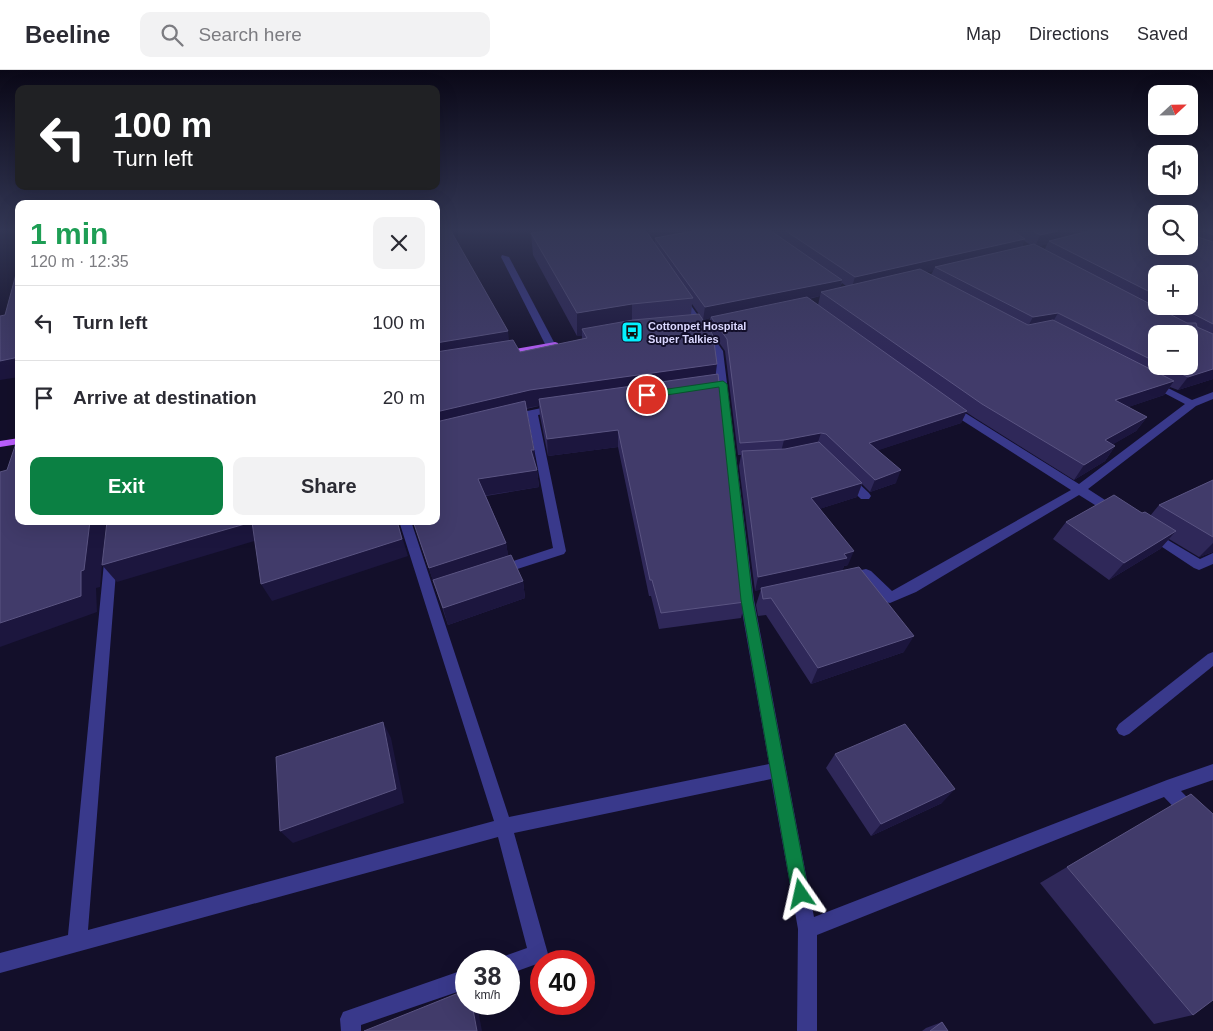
<!DOCTYPE html>
<html lang="en">
<head>
<meta charset="utf-8">
<style>
  body { margin:0; font-family:Arial,sans-serif; background:#f2f2f3; color:#2b2b33; height:100vh; display:flex; flex-direction:column; font-size:19px; white-space:nowrap }
  * { box-sizing:border-box; margin:0 }
  p { font-size:16px; color:#7c7c81 }
  .icon { flex:none; width:28px; height:28px; fill:none; stroke:currentColor; stroke-width:2; stroke-linecap:round; stroke-linejoin:round }
  .map { position:relative; flex:1; overflow:hidden }
  .sheet { position:absolute; left:15px; top:130px; width:425px; height:325px; display:flex; flex-direction:column; background:#fff; border-radius:10px; box-shadow:0 5px 20px #0002 }
  .sheet>* { flex:none }
  .guide { position:absolute; left:15px; top:15px; width:425px; height:105px; border-radius:10px; box-shadow:0 5px 20px #0002; background:#202124; color:#fff; overflow:hidden }
  .needle { width:32px; rotate:68deg }
  .buttons { position:absolute; left:1148px; top:15px; display:grid; gap:10px }
  .buttons a { display:grid; place-items:center; width:50px; height:50px; border-radius:10px; background:#fff; box-shadow:0 5px 20px #0002; font-size:25px }
  .speed { position:absolute; left:455px; top:880px; display:flex; gap:10px; font-size:25px; font-weight:700; text-align:center }
  .speed>* { display:grid; place-content:center; width:65px; height:65px; border-radius:50%; background:#fff; box-shadow:0 5px 20px #0002; line-height:1 }
  .speed small { font-size:12px; font-weight:400 }
  .speed .limit { border:8px solid #d22; background:#fff; color:#111 }
  .pin { position:absolute; display:grid; place-items:center; width:42px; height:42px; color:#fff; margin:-21px; border:2px solid #fff; border-radius:50%; box-shadow:0 1px 5px #0007 }
  .me { position:absolute; width:55px; margin:-28px; rotate:349deg; stroke-linejoin:round; filter:drop-shadow(0 0 4px #0008) }
  .turn { display:flex; align-items:center; gap:18px; height:105px; padding:0 15px; font-size:22px }
  .turn .icon { width:65px; height:65px; stroke-width:2.5 }
  .turn b { display:block; font-size:35px; line-height:42px }
  .round { display:grid; place-items:center; flex:none; width:52px; height:52px; border-radius:10px; background:#f2f2f3 }
  .headline { display:flex; align-items:center; justify-content:space-between; height:85px; padding:0 15px }
  h1 { font-size:30px; font-weight:600; line-height:38px; color:#1e9e55 }
  .action { display:flex; gap:10px; margin-top:auto; padding:10px 15px }
  .action a { flex:1; height:58px; border-radius:10px; background:#0b8043; color:#fff; font-size:20px; font-weight:600; line-height:58px; text-align:center }
  .action a+a { background:#f2f2f3; color:#2b2b33 }
  ul { padding:0; list-style:none }
  li { display:flex; align-items:center; gap:15px; height:75px; padding:0 15px; border-top:1px solid #e1e1e2 }
  li div { flex:1 }
  li b { display:block; font-size:19px }
  li em { font-style:normal }
  header { display:flex; align-items:center; gap:30px; box-sizing:border-box; height:70px; padding:0 25px; background:#fff; border-bottom:1px solid #e1e1e2 }
  header strong { font-size:24px }
  nav { display:flex; gap:28px; margin-inline-start:auto; font-size:18px }
  .search { width:350px; height:45px; background:#f2f2f3; display:flex; align-items:center; gap:12px; box-sizing:border-box; padding:0 18px; border-radius:10px; color:#7c7c81; font-size:19px }
  .map>svg:first-child { display:block }
  .lines { fill:none; stroke-linecap:round; stroke-linejoin:round }
  .minor { fill:#39398b; fill-rule:evenodd }
  .major { fill:#bc5fff; fill-rule:evenodd }
  .wall { fill:#2f2859; fill-rule:evenodd }
  .shaded-wall { fill:#1c163e }
  .building { fill:#413b6a; stroke:#5a5482 }
  .route { fill:#0b8043; stroke:#07532c }
  .labels { text-anchor:middle; stroke-width:4; stroke-linejoin:round; paint-order:stroke }
  .far-poi-label { font-size:11px; font-weight:bold; fill:#dbd8ff; stroke:#130f2a; text-anchor:start }
</style>
</head>
<body>
<header>
<strong>Beeline</strong>
<div class="search"><svg class="icon" aria-label="search" viewBox="0 0 24 24"><circle cx="10" cy="10" r="6"/><path d="M15 15l6 6"/></svg>Search here</div>
<nav><a>Map</a><a>Directions</a><a>Saved</a></nav>
</header>
<div class="map">
<svg width="1213" height="961" viewBox="0 0 1213 961">
  <rect width="100%" height="100%" fill="#130f2a"/>
  <g class="lines">
    <g class="minor">
      <polygon points="502,185 509,187 556,276 554,278 548,278 546,276 501,187"/>
      <polygon points="679,227 685,227 723,281 754,530 814,847 1167,710 1213,694 1213,710 1181,721 1213,754 1213,775 1207,772 1164,727 817,865 817,961 797,961 798,859 771,709 514,763 548,884 545,891 509,904 509,891 500,891 502,887 527,878 498,767 0,903 0,883 68,865 108,451 120,451 88,860 494,751 399,451 411,451 509,747 769,694 740,530 713,281 678,229"/>
      <polygon points="1152,310 1192,330 1213,322 1213,329 1196,336 1088,419 1119,439 1121,442 1119,445 1111,445 1079,425 916,522 890,533 885,532 863,510 848,513 843,512 842,508 843,504 866,499 871,501 892,521 1071,420 946,340 946,336 954,336 1079,414 1185,334 1149,315 1147,313"/>
      <polygon points="556,335 561,338 560,340 538,345 566,481 564,484 505,503 495,503 494,500 495,497 553,478 528,347 512,350 507,347 508,345"/>
      <polygon points="848,406 852,407 869,423 871,426 869,429 861,429 844,413 842,410"/>
      <polygon points="1151,460 1200,489 1213,483 1213,494 1199,500 1194,498 1147,467 1145,464"/>
      <polygon points="1213,582 1213,596 1129,664 1124,666 1119,664 1116,659 1119,654 1208,584"/>
      <polygon points="466,899 466,919 361,955 361,961 341,961 340,949 343,942"/>
    </g>
    <g class="major">
      <polygon points="555,272 558,273 558,277 503,287 498,284 503,281"/>
      <polygon points="19,368 19,374 0,377 0,371"/>
    </g>
  </g>
  <g class="wall">
    <path d="M648 161H1213V309L1178 320 1170 317 1164 325 1128 337 1147 347 1136 361 1113 374 1115 376 1105 391 1074 410 975 348 966 342 961 353 878 380 896 413 870 422 862 414 857 427 819 439 848 495 844 496 842 501 904 582 811 614 766 545 758 546 756 535 761 519 755 521 739 396 741 385H738L725 281 709 258 710 248 703 250 692 234 691 245 716 304 745 532 741 548 659 559 651 526H649L618 377 548 386 540 346 539 336 526 339 535 393 537 400 539 417 486 426 506 473 508 486 523 511 525 528 448 555 413 451H436L509 271 520 282 582 269V266H577L533 185 531 163 648 164ZM1024 171 1031 175 1022 177ZM1047 174 1045 179 1039 176ZM933 201 931 205 926 202ZM1156 204 1189 236H1156ZM842 213 846 216 840 217ZM820 226 818 235 809 229ZM1156 264 1189 296H1156Z"/>
    <polygon points="1213,410 1213,482 1199,487 1169,469 1160,479 1109,510 1053,469 1066,452 1150,446 1159,435"/>
    <polygon points="835,684 942,733 871,766 826,698"/>
    <polygon points="1067,797 1193,945 1154,954 1040,813"/>
    <polygon points="942,952 948,961 922,961 926,958"/>
  </g>
  <g class="shaded-wall">
    <polygon points="650,161 714,161 655,168 655,172 650,173"/>
    <polygon points="1058,161 1103,161 1049,171 1047,174 1035,177 1040,165"/>
    <polygon points="1025,169 1020,181 935,197 933,201 851,220 855,207"/>
    <polygon points="842,210 839,223 821,222 820,226 712,248 711,247 710,248 703,250 705,237"/>
    <polygon points="632,234 632,257 582,259 582,266 577,266 577,243"/>
    <polygon points="1058,243 1051,255 1026,260 1033,247"/>
    <polygon points="508,261 510,278 436,290 436,273"/>
    <polygon points="19,287 19,307 0,310 0,291"/>
    <polygon points="717,294 715,310 539,329 539,336 532,337 436,360 436,342 530,320"/>
    <polygon points="1213,299 1213,309 1178,320 1188,307"/>
    <polygon points="1174,311 1164,325 1105,345 1115,330"/>
    <polygon points="967,341 961,353 864,385 869,373"/>
    <polygon points="1147,347 1136,361 1095,385 1105,370"/>
    <polygon points="618,360 618,377 548,386 547,369"/>
    <polygon points="821,363 817,375 781,382 784,370"/>
    <polygon points="1115,376 1105,391 1074,410 1084,395"/>
    <polygon points="531,380 534,380 536,397"/>
    <polygon points="537,400 539,417 482,426 478,409"/>
    <polygon points="901,400 896,413 870,422 875,410"/>
    <polygon points="862,413 857,427 807,443 811,428"/>
    <polygon points="90,451 106,451 100,517 96,518 97,542 0,577 0,553 81,501"/>
    <polygon points="397,451 408,486 272,531 261,514"/>
    <polygon points="252,452 261,469 117,512 102,495"/>
    <polygon points="1176,461 1160,479 1109,510 1124,493"/>
    <polygon points="506,473 509,490 434,515 429,498"/>
    <polygon points="1213,473 1213,482 1199,487"/>
    <polygon points="854,481 848,495 844,496 842,502 755,521 758,507"/>
    <polygon points="523,511 525,528 448,555 443,538"/>
    <polygon points="914,566 904,582 811,614 818,598"/>
    <polygon points="383,652 391,668 404,733 293,773 280,761"/>
    <polygon points="955,719 942,733 871,766 881,754"/>
    <polygon points="472,934 477,934 482,961 477,961"/>
  </g>
  <g class="building">
    <polygon points="436,161 451,161 508,261 436,273"/>
    <polygon points="545,161 646,161 693,228 632,234 577,243 531,163"/>
    <polygon points="693,161 771,161 842,210 705,237 655,168"/>
    <polygon points="786,161 1013,161 1025,169 855,207"/>
    <polygon points="1033,161 1058,161 1040,165"/>
    <polygon points="1089,161 1156,161 1156,176 1189,176 1189,161 1195,161 1195,166 1213,172 1213,254 1178,236 1189,236 1189,204 1156,204 1156,225 1049,171"/>
    <polygon points="1204,161 1213,161 1213,165"/>
    <polygon points="1034,174 1187,253 1196,253 1197,257 1213,264 1213,299 1188,307 1165,296 1189,296 1189,264 1156,264 1156,292 1058,243 1033,247 935,197"/>
    <polygon points="19,193 19,287 0,291 0,246 5,245"/>
    <polygon points="920,199 1028,255 1053,250 1174,311 1115,330 1147,347 1105,370 1115,376 1084,395 982,334 821,222"/>
    <polygon points="807,227 967,341 869,373 901,400 875,410 826,364 821,363 784,370 740,373 727,269 711,247"/>
    <polygon points="699,244 713,265 717,294 530,320 436,342 436,282 513,270 520,282 587,268 582,259 633,250"/>
    <polygon points="718,304 745,532 661,543 652,510 650,510 618,360 547,369 539,329"/>
    <polygon points="525,331 534,380 531,380 537,400 478,409 506,473 429,498 413,451 436,451 436,352"/>
    <polygon points="19,369 19,451 90,451 84,500 81,501 81,526 0,553 0,402 7,400 17,370"/>
    <polygon points="819,372 862,413 811,428 854,481 844,484 847,488 758,507 742,381 785,379"/>
    <polygon points="1213,410 1213,467 1159,435"/>
    <polygon points="1114,425 1142,443 1145,442 1176,461 1124,493 1066,452"/>
    <polygon points="107,451 397,451 402,469 261,514 252,452 102,495"/>
    <polygon points="511,485 523,511 443,538 433,510"/>
    <polygon points="859,497 914,566 818,598 771,528 763,529 761,518"/>
    <polygon points="383,652 396,719 280,761 276,687"/>
    <polygon points="905,654 955,719 881,754 835,684"/>
    <polygon points="1191,724 1213,744 1213,930 1193,945 1067,797"/>
    <polygon points="466,920 466,934 472,934 477,961 364,961"/>
    <polygon points="942,952 948,961 930,961"/>
  </g>
  <linearGradient id="sky" x2="0" y2="1"><stop stop-color="#0a0817"/><stop offset="0.54" stop-color="#333755"/><stop offset="1" stop-color="#333755" stop-opacity="0"/></linearGradient>
  <rect width="1213" height="296" fill="url(#sky)"/>
  <polygon class="route" points="723,311 727,314 753,530 809,824 807,830 801,832 795,830 792,824 741,530 719,317 647,328 642,325 647,322"/>
  <defs>
    <g id="bus-square" transform="scale(1.125)"><rect x="-9" y="-9" width="18" height="18" rx="4" fill="#04f1ff" stroke="#130f2a"/><path d="M-5-6H5V4H4V6H2V4H-2V6H-4V4H-5ZM-3.5-4V0h7V-4ZM-3.5 1.2v1.5H-2V1.2ZM2 1.2v1.5H3.5V1.2Z" fill="#111"/></g>
  </defs>
  <g fill-rule="evenodd">
    <use href="#bus-square" x="632" y="262"/>
  </g>
  <g class="labels">
    <g class="far-poi-label">
      <text x="648" y="260">Cottonpet Hospital<tspan x="648" dy="13">Super Talkies</tspan></text>
    </g>
  </g>
</svg>
<div class="buttons">
<a><svg class="needle" viewBox="-14 -14 28 28"><path d="M0-13l5 13h-10z" fill="#e53935"/><path d="M0 13l5-13h-10z" fill="#7c7c81"/></svg></a>
<a><svg class="icon" aria-label="sound" viewBox="0 0 24 24"><path d="M4 9h4l5-4v14l-5-4H4zM17 9q2 3 0 6"/></svg></a>
<a><svg class="icon" aria-label="search" viewBox="0 0 24 24"><circle cx="10" cy="10" r="6"/><path d="M15 15l6 6"/></svg></a>
<a>+</a>
<a>−</a>
</div>
<div class="speed"><div>38<small>km/h</small></div><div class="limit">40</div></div>
<div class="pin" style="left:647px;top:325px;background:#d93025"><svg class="icon" aria-label="arrive" viewBox="0 0 24 24"><path d="M6 21V4h12l-3 4 3 4H6"/></svg></div>
<svg class="me" style="left:801px;top:824px" viewBox="-20 -20 40 40"><path d="M0-17L14 15 0 8-14 15z" fill="#0b8043" stroke="#fff" stroke-width="4"/></svg>
<div class="guide">
<div class="turn"><svg class="icon" aria-label="left" viewBox="0 0 24 24"><path d="M17 20v-9H6M10 6l-5 5 5 5"/></svg><div><b>100 m</b>Turn left</div></div>
</div>
<section class="sheet">
<div class="headline"><div><h1>1 min</h1><p>120 m · 12:35</p></div><a class="round"><svg class="icon" aria-label="close" viewBox="0 0 24 24"><path d="M6 6l12 12M18 6L6 18"/></svg></a></div>
<ul>
<li><svg class="icon" aria-label="left" viewBox="0 0 24 24"><path d="M17 20v-9H6M10 6l-5 5 5 5"/></svg><div><b>Turn left</b></div><em>100 m</em></li>
<li><svg class="icon" aria-label="arrive" viewBox="0 0 24 24"><path d="M6 21V4h12l-3 4 3 4H6"/></svg><div><b>Arrive at destination</b></div><em>20 m</em></li>
</ul>
<div class="action"><a>Exit</a><a>Share</a></div>
</section>
</div>
</body>
</html>
